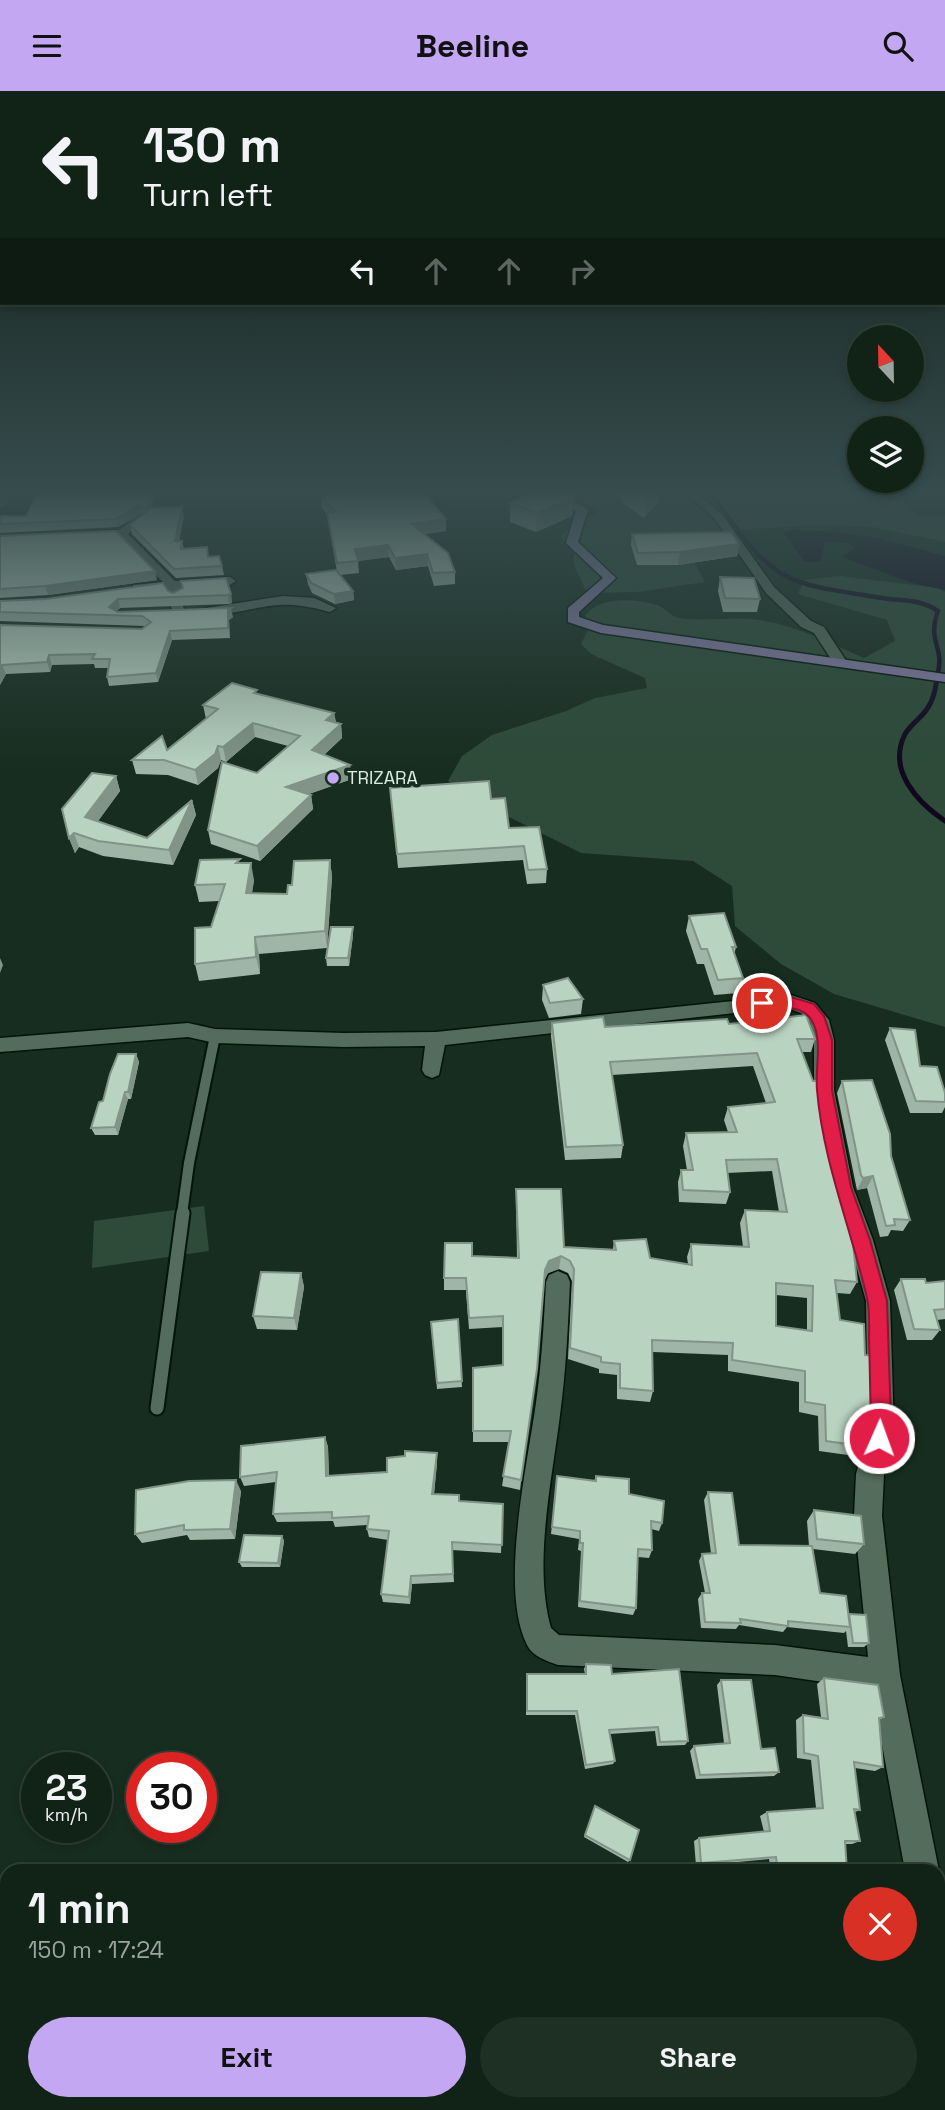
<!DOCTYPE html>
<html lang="en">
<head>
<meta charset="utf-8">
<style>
  body { margin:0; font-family:"Space Grotesk",sans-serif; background:#1e2f24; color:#f1f3f6; height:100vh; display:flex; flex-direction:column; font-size:26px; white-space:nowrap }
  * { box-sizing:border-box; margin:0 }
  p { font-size:23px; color:#9ca4a1 }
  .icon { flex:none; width:38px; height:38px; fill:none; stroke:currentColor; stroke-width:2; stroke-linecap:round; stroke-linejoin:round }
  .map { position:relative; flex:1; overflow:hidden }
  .panel { position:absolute; left:0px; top:1773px; width:945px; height:247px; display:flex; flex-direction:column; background:#112217; border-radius:21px 21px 0 0; box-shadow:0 4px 10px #0003,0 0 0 2px #303f36 }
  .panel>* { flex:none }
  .top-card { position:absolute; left:0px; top:0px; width:945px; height:214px; box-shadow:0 4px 10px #0003,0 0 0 2px #303f36; background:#112217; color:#f1f3f6; overflow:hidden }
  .needle { width:46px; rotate:338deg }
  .tools { position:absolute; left:847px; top:234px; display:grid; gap:14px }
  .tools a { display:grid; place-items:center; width:77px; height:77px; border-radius:50%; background:#112217; box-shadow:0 4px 10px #0003,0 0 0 2px #303f36; font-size:35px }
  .speed { position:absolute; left:21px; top:1661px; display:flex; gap:14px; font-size:35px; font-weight:700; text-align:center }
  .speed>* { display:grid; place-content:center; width:91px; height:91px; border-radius:50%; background:#112217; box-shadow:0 4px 10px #0003,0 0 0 2px #303f36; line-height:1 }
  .speed small { font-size:18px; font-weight:400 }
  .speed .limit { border:10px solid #d22; background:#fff; color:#111 }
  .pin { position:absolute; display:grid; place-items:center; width:60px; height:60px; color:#fff; margin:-30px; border:4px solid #fff; border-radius:50%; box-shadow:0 2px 7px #0007 }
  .me { position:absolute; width:77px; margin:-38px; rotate:2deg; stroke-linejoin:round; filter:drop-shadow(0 0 5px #0008) }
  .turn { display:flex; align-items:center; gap:24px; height:147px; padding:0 28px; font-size:32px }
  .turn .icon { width:91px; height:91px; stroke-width:2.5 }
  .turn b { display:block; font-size:49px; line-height:60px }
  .lanes { display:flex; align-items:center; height:66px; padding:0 28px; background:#0003; justify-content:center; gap:35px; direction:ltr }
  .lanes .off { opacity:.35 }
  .round { display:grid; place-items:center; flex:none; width:74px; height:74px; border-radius:37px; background:#1e2f24 }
  .head { display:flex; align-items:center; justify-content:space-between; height:119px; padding:0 28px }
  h1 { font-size:42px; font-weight:600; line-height:52px }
  .action { display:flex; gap:14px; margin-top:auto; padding:14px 28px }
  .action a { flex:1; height:80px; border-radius:42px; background:#c3a7f2; color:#111; font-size:28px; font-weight:600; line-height:80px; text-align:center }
  .action a+a { background:#1e2f24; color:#f1f3f6 }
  header { display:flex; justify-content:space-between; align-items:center; height:91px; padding:0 28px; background:#c3a7f2; color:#111; font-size:32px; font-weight:600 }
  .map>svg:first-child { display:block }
  .green { fill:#2d4b38 }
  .water { fill:#11071e }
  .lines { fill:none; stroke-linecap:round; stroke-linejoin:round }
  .stream-far1 { stroke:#11071e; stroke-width:4.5 }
  .stream { stroke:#11071e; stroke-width:5 }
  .service-far2-casing { stroke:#021508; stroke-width:8 }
  .service-far1-casing { stroke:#021508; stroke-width:14 }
  .service-casing { stroke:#021508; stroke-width:17 }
  .minor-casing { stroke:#021508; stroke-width:3 }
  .primary-casing { stroke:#021508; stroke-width:3 }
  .service-far2 { stroke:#546c5b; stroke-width:6 }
  .service-far1 { stroke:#546c5b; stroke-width:10 }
  .service { stroke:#546c5b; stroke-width:13 }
  .minor { fill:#546c5b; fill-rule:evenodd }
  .primary { fill:#847ba5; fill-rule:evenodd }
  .wall { fill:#9fb5a6; fill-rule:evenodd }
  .shaded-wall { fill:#829487 }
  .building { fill:#b9d3c1; stroke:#829487; stroke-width:2; fill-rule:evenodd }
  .route { fill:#e11d48; stroke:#92132f; stroke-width:2 }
  .poi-dot { fill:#c3a7f2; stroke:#172d1f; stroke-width:2.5 }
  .labels { text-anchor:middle; stroke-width:7; stroke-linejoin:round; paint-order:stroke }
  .far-poi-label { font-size:18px; fill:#deece2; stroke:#172d1f; text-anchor:start }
</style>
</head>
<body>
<header><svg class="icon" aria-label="menu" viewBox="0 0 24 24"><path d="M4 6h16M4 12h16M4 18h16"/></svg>Beeline<svg class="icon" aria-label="search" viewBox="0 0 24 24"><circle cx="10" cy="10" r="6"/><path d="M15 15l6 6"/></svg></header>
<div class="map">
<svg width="945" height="2019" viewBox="0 0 945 2019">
  <rect width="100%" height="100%" fill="#172d1f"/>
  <g class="green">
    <polygon points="559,398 890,398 917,424 945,424 945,451 874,436 818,434 713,440 687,458 705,491 638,501 587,502 573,472 574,462 560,445 575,433 600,421"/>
    <path d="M840 485 938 497 945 501V936L834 903 781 873 735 835 732 795 693 770 581 762 489 716 448 690 462 665 492 644 566 620 595 607 647 597 645 587 591 563 581 553 590 535 584 527C596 505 634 507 657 514 665 516 670 526 679 527 705 531 733 525 759 529 796 534 830 552 864 567L895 550 887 529 798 503 804 489Z"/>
    <polygon points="204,1115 209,1160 92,1177 94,1130"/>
  </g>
  <polygon class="water" points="795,439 828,440 879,447 945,465 945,499 912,492 842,466 855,457 848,452 825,451 820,470 805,471 783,441"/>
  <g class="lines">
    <path class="stream-far1" d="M708 398C730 427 751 464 782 483 809 498 847 501 876 506 900 511 916 506 938 520 927 551 944 554 938 582"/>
    <path class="stream" d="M938 581C936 593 935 607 927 618 921 627 911 633 905 643 887 679 917 711 945 730"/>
    <g class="service-far2-casing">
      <polyline id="service-far2" points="921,398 945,405"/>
    </g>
    <g class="service-far1-casing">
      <polyline id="service-far1" points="182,1123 189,1072 215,945"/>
    </g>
    <g class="service-casing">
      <polyline id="service" points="157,1317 183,1122"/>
    </g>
    <g class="minor-casing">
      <g id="minor">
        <polygon points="6,398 16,398 4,416 0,417 0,406"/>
        <polygon points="681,398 692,398 722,423 774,496 811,530 824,536 847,571 845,574 835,574 814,542 801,536 766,502 714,427"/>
        <polygon points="136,426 146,428 128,443 175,490 230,486 236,490 230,494 178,498 185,522 179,526 173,522 166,499 133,500 133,494 163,491 127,458 118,446 91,446 85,443 91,440 119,439"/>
        <path d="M283 505 314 507 336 517 330 521C286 509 275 514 231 522 221 523 208 527 200 521L206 517Z"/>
        <path d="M791 904 815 912 829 929 834 949V999L853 1096 873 1149 890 1210 894 1340 884 1383 882 1425 900 1584 939 1780 938 1782V1780H905L872 1598 775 1584 558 1574C547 1570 533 1566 527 1554 498 1496 529 1368 537 1304 542 1266 544 1229 546 1191L549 1184 558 1180 567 1184 570 1191C568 1236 566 1280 560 1324 552 1390 533 1473 551 1537L559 1544 775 1554 868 1566 854 1425 856 1383 868 1340 866 1210 849 1149 831 1096 814 999V949L810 931 801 922 790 918 762 919 445 954 439 984 432 987 425 984 422 979 425 955 344 956 215 952 188 946 0 961V947L188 932 215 938 344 942 436 941Z"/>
        <polygon points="938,1806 945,1809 945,1854 938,1852"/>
      </g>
    </g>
    <g class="primary-casing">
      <polygon id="primary" points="536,398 549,398 586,417 588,419 578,451 616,487 579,521 579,526 603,534 945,583 945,591 601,542 568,531 568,517 603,487 566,452 576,420"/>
    </g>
    <use href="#service-far2" class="service-far2"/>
    <use href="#service-far1" class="service-far1"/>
    <use href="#service" class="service"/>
    <use href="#minor" class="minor"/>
    <use href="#primary" class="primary"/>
  </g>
  <g class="wall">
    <polygon points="40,398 157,398 151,417 184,425 179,450 182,450 184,458 209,466 222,475 224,484 176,487 132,443 130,434 142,424 141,423 118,436 0,442 0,425 26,425"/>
    <polygon points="342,398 384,398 386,401 446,428 446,440 425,443 455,481 455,493 434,495 428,475 396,479 389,466 358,470 359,482 340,484 353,500 354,509 335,513 312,502 308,493 306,483 337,481 327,423 322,418 321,407 345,402"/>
    <polygon points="614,398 661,398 658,411 644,427 623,412"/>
    <polygon points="574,403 572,425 536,441 510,431 510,412"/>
    <polygon points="632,443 739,453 737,465 678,474 637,474 631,454"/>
    <polygon points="0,445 157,489 48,504 0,507"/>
    <polygon points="720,486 760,508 757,521 723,521 718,500"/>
    <polygon points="168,500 173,502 231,503 232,512 229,513 120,517 116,520 233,526 229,529 230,547 172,549 158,591 109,595 107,586 108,577 95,577 94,573 52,574 50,581 6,583 0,594 0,534 142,538 145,535 0,530 0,510"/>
    <polygon points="258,603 334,622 336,631 341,633 342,647 324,664 350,674 352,688 309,703 311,704 313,718 260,770 211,753 208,739 257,682 288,655 255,646 226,671 221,669 218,677 198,694 168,684 136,683 132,669 167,659 206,628 203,614"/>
    <polygon points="116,685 120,700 98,730 147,747 192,709 196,724 173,774 103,765 79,756 75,762 69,747"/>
    <polygon points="390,697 491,708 509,737 547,778 546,792 527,793 523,769 398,777"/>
    <polygon points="330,769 332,786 327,857 259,863 260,883 199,890 195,873 211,836 219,810 199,811 195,794 241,772 254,789 252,802 287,803 292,794"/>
    <polygon points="689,825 736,856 734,864 743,887 739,902 714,904 704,873 697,873 686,840"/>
    <polygon points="353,844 349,875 327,875 326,867"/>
    <polygon points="543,894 583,908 581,923 549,927 542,909"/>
    <path d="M552 932 605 936 729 933 815 948 811 961H802L834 1084 857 1191 850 1203 837 1202 840 1229 865 1264 873 1322 865 1332H861L863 1355 855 1365 819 1360 818 1325 799 1321V1291L728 1280V1264L653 1261V1300L650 1311 617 1308V1284L599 1282V1278L568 1268 572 1190 568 1182 559 1178 548 1182 544 1190 520 1399 502 1395 509 1351H473V1277L502 1274 503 1236 469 1238 466 1199H444V1187L472 1165 517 1167 516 1111V1098L564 1156 613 1158 614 1150 650 1167 688 1173 687 1166 691 1153 743 1156 740 1132 745 1119 779 1121 772 1080 727 1082 730 1101 726 1113 679 1111 678 1091 681 1079H687L683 1055 686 1042 728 1041 724 1029 728 1016 766 1012 753 975 612 984 623 1054 621 1067 565 1069 551 945ZM776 1204 807 1207V1240L776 1235Z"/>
    <polygon points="890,937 920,975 945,1002 945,1016 942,1022 910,1022 885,949"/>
    <polygon points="136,963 139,971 131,1008 128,1008 118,1044 95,1044 91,1037 103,1010"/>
    <polygon points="842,990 891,1065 910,1129 903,1140 891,1139 888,1145 880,1146 867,1097 857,1099 837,1002"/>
    <polygon points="301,1182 304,1196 297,1239 257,1238 253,1225"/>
    <polygon points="901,1188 926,1192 945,1190 945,1228 937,1229 940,1239 932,1249 907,1249 894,1199"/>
    <polygon points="458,1228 462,1296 437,1298 431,1231"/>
    <polygon points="325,1346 328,1356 329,1385 387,1381 437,1362 437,1372 434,1404 459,1410 503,1413 501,1462 452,1459 454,1491 412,1493 410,1513 383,1511 381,1503 388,1449 369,1446 367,1438 367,1434 335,1436 333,1430 277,1431 273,1423 276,1391 244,1395 240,1386"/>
    <polygon points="557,1385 594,1390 596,1385 629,1403 662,1432 659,1440 651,1438 652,1459 649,1467 638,1466 636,1517 633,1524 578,1516 581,1460 578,1459 579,1448 551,1443"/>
    <polygon points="241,1400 235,1448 190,1449 187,1444 142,1452 135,1443"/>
    <polygon points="708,1401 739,1454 809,1455 807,1430 814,1419 864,1453 855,1463 813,1458 820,1502 849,1523 869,1552 864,1556 848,1556 846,1540 844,1542 787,1536 783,1541 739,1534 736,1538 701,1537 698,1508 702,1502 705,1502 699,1470 702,1463 711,1462 704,1409"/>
    <polygon points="282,1445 284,1450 280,1476 242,1476 239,1471"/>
    <polygon points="586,1573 612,1583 688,1650 685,1654 657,1655 655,1640 609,1643 615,1670 613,1673 585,1678 575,1624 526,1624 526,1587 527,1583 585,1583 584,1578"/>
    <polygon points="824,1587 884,1626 879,1629 883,1676 875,1680 855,1677 860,1719 855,1721 860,1750 852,1753 845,1753 847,1780 771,1780 769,1768 696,1775 694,1750 699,1747 764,1741 760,1725 767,1721 816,1717 811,1669 797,1667 796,1629 803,1624 821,1626 817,1593"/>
    <polygon points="721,1589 761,1658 779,1681 774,1685 696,1688 690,1660 694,1655 724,1652 717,1594"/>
    <polygon points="595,1715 630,1769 628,1771 584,1746"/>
    <polygon points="945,1951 945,2001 938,2000 938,1952"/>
    <polygon points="761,2012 812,2012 813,2019 762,2019"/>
  </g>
  <g class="shaded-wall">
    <polygon points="153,398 157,398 148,426 146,417"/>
    <polygon points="651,398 661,398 658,411 644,427 647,402"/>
    <polygon points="574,403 572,425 536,441 537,422"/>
    <polygon points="139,414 141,423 118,436 116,428"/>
    <polygon points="182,416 184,425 177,459 175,450"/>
    <polygon points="446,428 446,440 413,445 412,433"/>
    <polygon points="739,453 737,465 678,474 680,461"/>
    <polygon points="388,454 389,466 356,470 355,458"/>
    <polygon points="427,463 428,475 396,479 395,467"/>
    <polygon points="155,480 157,489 48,504 45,495"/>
    <polygon points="353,500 354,509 335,513 334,503"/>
    <polygon points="231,503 232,512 229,513 228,504"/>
    <polygon points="118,508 120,517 112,525 109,516"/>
    <polygon points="231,517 233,526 229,529 230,547 228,519"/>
    <polygon points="170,540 172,549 158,591 156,582"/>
    <polygon points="49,564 52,574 50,581 47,571"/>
    <polygon points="2,574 6,583 0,594 0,578"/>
    <polygon points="334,622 336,636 326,629"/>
    <polygon points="253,632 255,646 226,671 223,656"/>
    <polygon points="341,633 342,647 313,674 312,659"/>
    <polygon points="218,655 221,669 218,677 198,694 195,679"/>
    <polygon points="350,674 352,688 288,710 286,696"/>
    <polygon points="116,685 120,700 90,741 85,726"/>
    <polygon points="311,704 313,718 260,770 257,755"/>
    <polygon points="192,709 196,724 173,774 169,759"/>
    <polygon points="74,742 79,756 75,762 69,747"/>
    <polygon points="330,769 332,786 327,857 325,840"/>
    <polygon points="251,772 254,789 249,820 246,802"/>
    <polygon points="353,836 353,844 349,875 348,867"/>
    <polygon points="255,846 259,863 260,883 256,866"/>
    <polygon points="0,867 3,874 0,882"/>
    <polygon points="136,963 139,971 131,1008 128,1001"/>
    <polygon points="125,1001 128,1008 118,1044 115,1036"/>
    <polygon points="873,1085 867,1097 857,1099 863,1087"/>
    <polygon points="561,1165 559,1178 548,1182 543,1191 545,1179 549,1170"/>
    <polygon points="301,1182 304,1196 297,1239 294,1227"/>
    <polygon points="325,1346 328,1356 329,1394 326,1385"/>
    <polygon points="437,1362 437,1372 433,1412 432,1403"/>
    <polygon points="236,1389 241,1400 235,1448 230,1438"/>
    <polygon points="282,1445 284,1450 280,1476 278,1472"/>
    <polygon points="411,1485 412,1493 410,1513 409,1506"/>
  </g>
  <g class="building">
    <polygon points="40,398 153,398 146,417 182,416 175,450 182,450 181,458 207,456 208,466 219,465 222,475 174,478 130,434 147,420 139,414 116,428 0,433 0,425 26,425"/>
    <polygon points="349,398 384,398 386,401 408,398 421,398 446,428 412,433 448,462 455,481 433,482 427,463 395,467 388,454 355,458 358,470 337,472 327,422 336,421 321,407 351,400"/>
    <polygon points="544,398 564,398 574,403 573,407 537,422 510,412"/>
    <polygon points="640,398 651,398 647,402"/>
    <polygon points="116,440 155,480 45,495 0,498 0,445"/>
    <polygon points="731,441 739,453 680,461 638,462 632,443"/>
    <polygon points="336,479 353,500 334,503 311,492 306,483"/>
    <polygon points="720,486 754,487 760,508 725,507"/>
    <polygon points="226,487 231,503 228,504 118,508 109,516 118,521 231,517 228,519 228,537 170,540 156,582 107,586 110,568 92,568 95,563 49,564 47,571 2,574 0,578 0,534 142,538 151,531 142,525 0,521 0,510 46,508 163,492 168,500 173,502 183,497 181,490"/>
    <polygon points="232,592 257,599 254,602 334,622 326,629 341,633 312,659 350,674 286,696 311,704 257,755 208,739 222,671 257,682 300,645 253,632 223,656 218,655 215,663 195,679 164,669 132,669 162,645 167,659 218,618 203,614"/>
    <polygon points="92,682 116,685 85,726 147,747 192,709 169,759 98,750 74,742 69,747 62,718"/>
    <polygon points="489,690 491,708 505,707 509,737 539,736 547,778 528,779 524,755 397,763 390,697"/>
    <polygon points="240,768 236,772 251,772 246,802 287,803 288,794 292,794 294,770 330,769 325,840 255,846 256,866 195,873 195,837 211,836 225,793 195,794 200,769"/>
    <polygon points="724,822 736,856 732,856 743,887 718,889 707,858 701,858 689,825"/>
    <polygon points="331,836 353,836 348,867 326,867"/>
    <polygon points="568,887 583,908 550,912 543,894"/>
    <path d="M806 924 815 948H797L813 990H817L834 1084 853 1152 857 1191 835 1189 840 1229 864 1233 865 1264 872 1265 873 1322 860 1320 863 1355 826 1350 825 1314 805 1311V1280L732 1269 733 1252 652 1249 653 1300 620 1297V1273L601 1271V1266L570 1257 574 1178 570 1170 561 1165 549 1170 545 1179 537 1278 521 1389 503 1385 511 1340H473V1277L503 1274V1225L469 1227 466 1187H444L445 1152H472V1165L519 1167 516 1098H561L564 1156 616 1159 614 1150 646 1148 650 1167 692 1174 691 1153 749 1156 745 1119 787 1121 777 1068 726 1069 730 1101 683 1099 681 1079H693L686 1042 737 1041 728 1016 775 1011 757 962 610 971 623 1054 566 1056 552 932 603 926 605 936 727 928 729 933ZM776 1192 813 1195 812 1240 776 1235Z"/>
    <polygon points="890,937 915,939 920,975 937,976 945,1002 945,1011 916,1010"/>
    <polygon points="118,963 136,963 128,1001 125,1001 115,1036 91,1037 99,1011 103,1010 110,983"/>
    <polygon points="872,989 890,1043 891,1065 910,1129 894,1128 895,1134 886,1135 873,1085 863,1087 861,1084 842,990"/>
    <polygon points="261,1181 301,1182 294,1227 253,1225"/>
    <polygon points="901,1188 925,1188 926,1192 945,1190 945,1218 934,1219 940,1239 914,1238"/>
    <polygon points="458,1228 462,1290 437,1292 431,1231"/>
    <polygon points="325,1346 326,1385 387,1381 387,1367 405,1365 405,1360 437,1362 432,1403 459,1404 459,1410 503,1413 502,1454 452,1451 453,1483 411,1485 409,1506 381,1503 389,1440 367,1438 369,1425 332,1427 332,1421 273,1423 277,1381 240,1386 241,1355"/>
    <polygon points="557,1385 596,1390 596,1385 629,1388 629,1403 664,1410 662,1432 651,1430 652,1459 638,1458 636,1517 580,1510 583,1452 580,1452 580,1440 552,1436"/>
    <polygon points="236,1389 230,1438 184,1439 184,1434 135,1443 136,1399 189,1390"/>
    <polygon points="708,1401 732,1402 739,1454 812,1455 820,1502 846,1505 850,1536 788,1530 788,1535 740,1528 741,1532 705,1531 702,1502 710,1502 702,1463 716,1462"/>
    <polygon points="814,1419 861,1425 864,1453 817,1448"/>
    <polygon points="244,1444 282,1445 278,1472 239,1471"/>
    <polygon points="849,1523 866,1524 869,1552 853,1552"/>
    <polygon points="586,1573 611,1574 612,1583 679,1578 688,1650 660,1651 658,1636 609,1639 615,1670 586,1674 577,1620 527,1620 527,1583 586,1583"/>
    <polygon points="824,1587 878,1594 884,1626 879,1627 883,1676 854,1671 860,1719 854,1718 860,1750 845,1750 847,1780 778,1780 776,1766 701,1772 699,1747 770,1740 767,1721 823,1717 818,1665 804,1662 803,1624 828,1628"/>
    <polygon points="721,1589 751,1589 761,1658 775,1657 779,1681 700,1684 694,1655 730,1652"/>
    <polygon points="595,1715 639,1739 630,1769 585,1744"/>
    <polygon points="938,1861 945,1861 945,1918 938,1917"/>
    <polygon points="945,1954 945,2001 938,2000 938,1956"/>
    <polygon points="767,2012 812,2012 813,2019 768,2019"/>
  </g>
  <linearGradient id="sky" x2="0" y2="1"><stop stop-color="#0d1911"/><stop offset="0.59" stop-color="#364c4d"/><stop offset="1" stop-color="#364c4d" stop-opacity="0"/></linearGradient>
  <rect width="945" height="680" fill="url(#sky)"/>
  <path class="route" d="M791 906 814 913 824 925 832 949V999L851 1096 870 1149 887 1210 891 1330 886 1354 879 1357 872 1354 869 1347 871 1330C870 1303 870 1276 869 1249 869 1236 870 1220 867 1207 851 1137 823 1071 817 999 815 978 823 949 812 930 797 905 766 927 754 912L762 907Z"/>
  <circle class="poi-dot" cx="333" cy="687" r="7"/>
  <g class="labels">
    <g class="far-poi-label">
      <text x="347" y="693">TRIZARA</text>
    </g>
  </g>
</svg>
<div class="tools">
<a><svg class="needle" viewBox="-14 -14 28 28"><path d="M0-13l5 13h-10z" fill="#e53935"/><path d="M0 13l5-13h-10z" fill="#9ca4a1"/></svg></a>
<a><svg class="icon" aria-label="layers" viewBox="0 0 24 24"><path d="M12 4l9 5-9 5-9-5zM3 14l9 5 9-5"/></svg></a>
</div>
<div class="speed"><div>23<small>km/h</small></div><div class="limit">30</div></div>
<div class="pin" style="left:762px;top:912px;background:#d93025"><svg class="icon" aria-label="arrive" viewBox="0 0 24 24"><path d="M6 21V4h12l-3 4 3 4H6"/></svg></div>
<svg class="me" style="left:879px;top:1347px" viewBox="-20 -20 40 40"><circle r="17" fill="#e11d48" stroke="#fff" stroke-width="3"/><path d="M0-11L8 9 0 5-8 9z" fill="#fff"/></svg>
<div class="top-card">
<div class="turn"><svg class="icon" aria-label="left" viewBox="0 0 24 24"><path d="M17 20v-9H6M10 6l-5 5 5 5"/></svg><div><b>130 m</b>Turn left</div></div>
<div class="lanes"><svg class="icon" aria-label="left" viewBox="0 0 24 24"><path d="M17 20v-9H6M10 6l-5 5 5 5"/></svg><svg class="icon off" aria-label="ahead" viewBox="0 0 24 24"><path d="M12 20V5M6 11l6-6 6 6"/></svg><svg class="icon off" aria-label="ahead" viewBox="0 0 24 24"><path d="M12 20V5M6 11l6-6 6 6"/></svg><svg class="icon off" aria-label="right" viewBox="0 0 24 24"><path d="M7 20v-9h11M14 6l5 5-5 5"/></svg></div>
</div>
<section class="panel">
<div class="head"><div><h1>1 min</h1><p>150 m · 17:24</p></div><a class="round" style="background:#d93025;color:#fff"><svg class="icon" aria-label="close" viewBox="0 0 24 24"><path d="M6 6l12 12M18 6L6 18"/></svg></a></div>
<div class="action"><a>Exit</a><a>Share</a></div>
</section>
</div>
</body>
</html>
